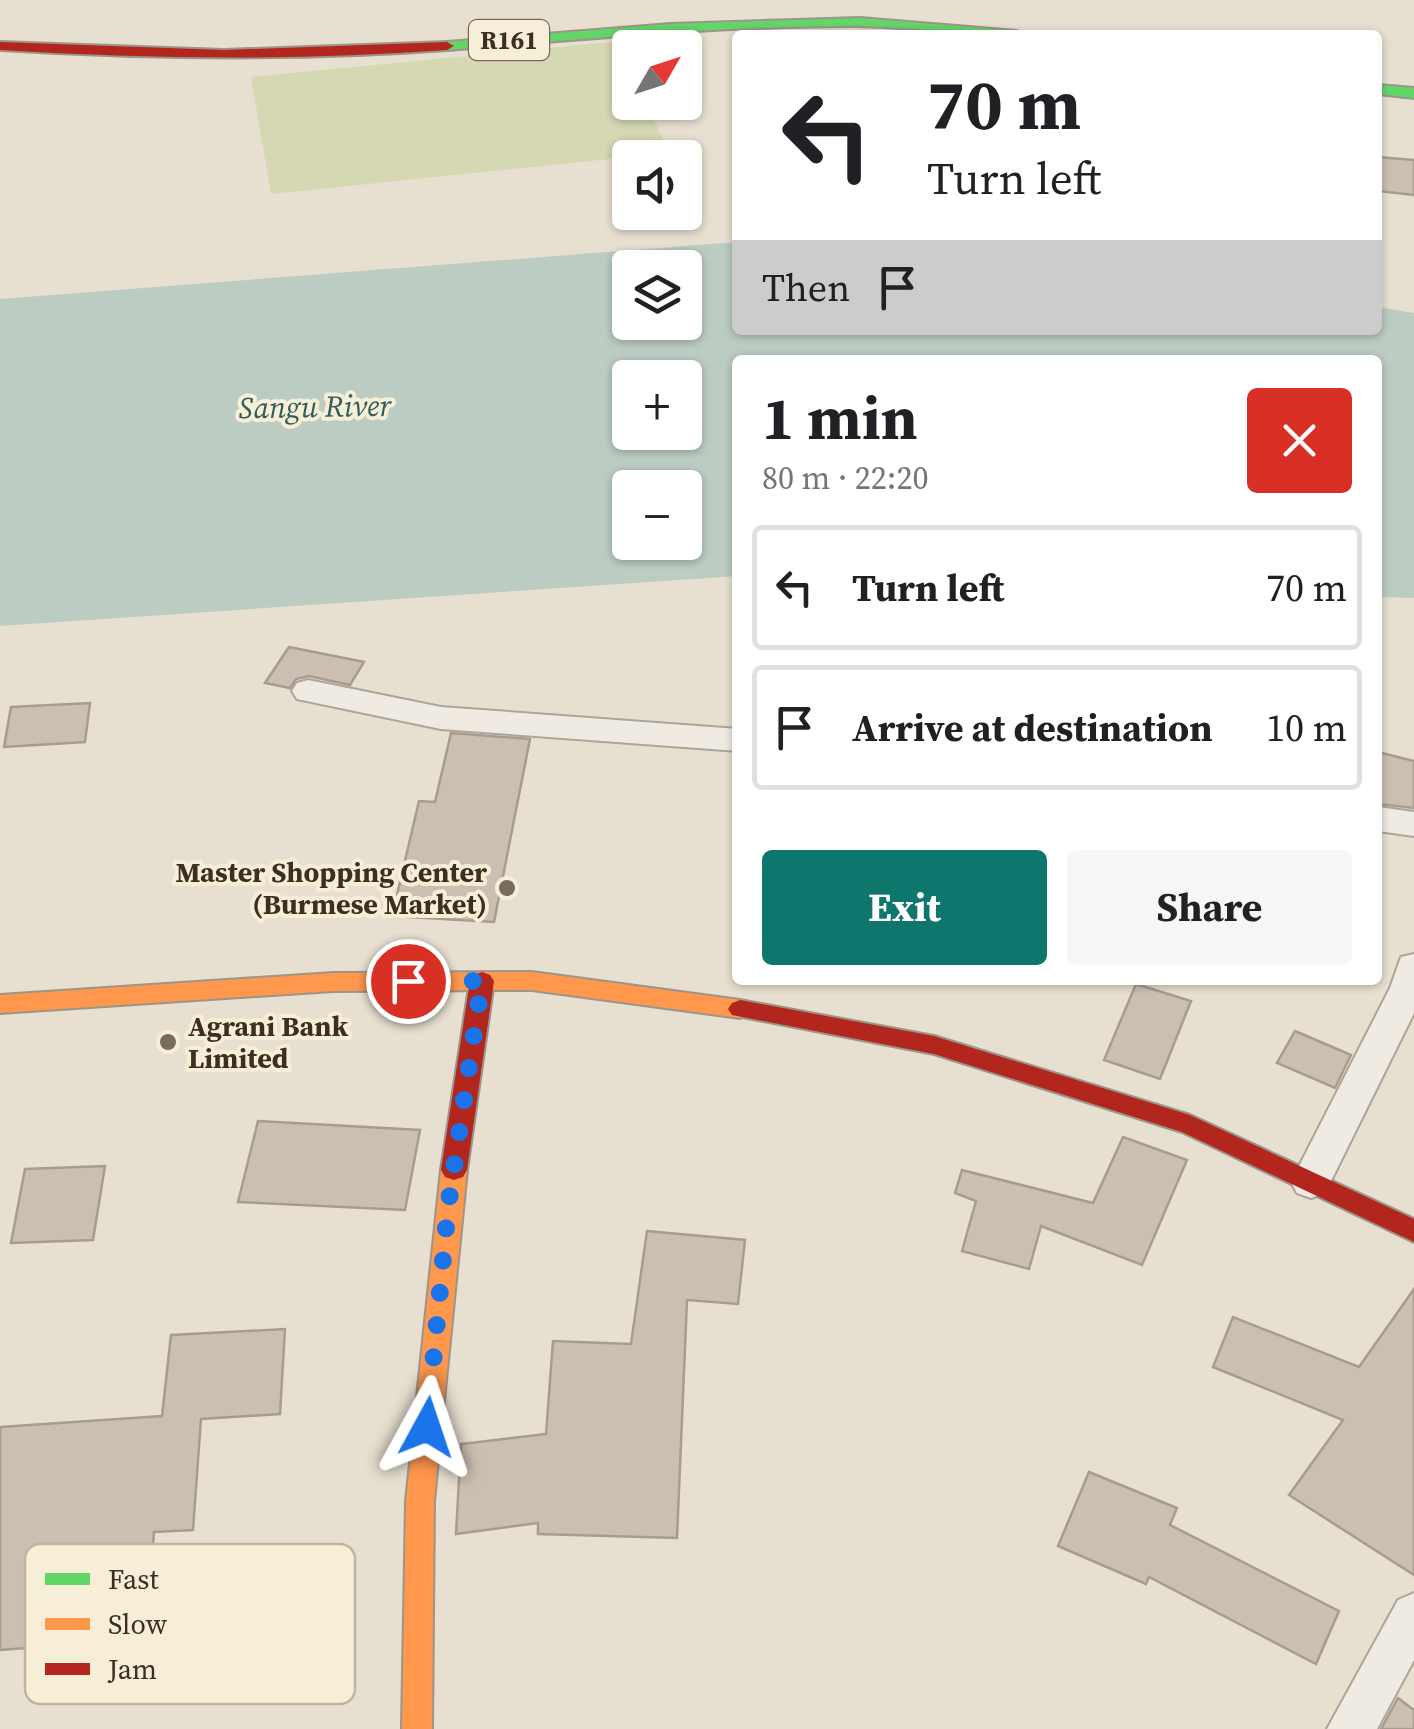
<!DOCTYPE html>
<html lang="en">
<head>
<meta charset="utf-8">
<style>
  body { margin:0; font-family:"Source Serif 4",serif; background:#f6f6f6; color:#202124; height:100vh; display:flex; flex-direction:column; font-size:38px; white-space:nowrap }
  * { box-sizing:border-box; margin:0 }
  p { font-size:32px; color:#757577 }
  .icon { flex:none; width:55px; height:55px; fill:none; stroke:currentColor; stroke-width:2; stroke-linecap:round; stroke-linejoin:round }
  .map { position:relative; flex:1; overflow:hidden }
  .details { position:absolute; left:732px; top:355px; width:650px; height:630px; display:flex; flex-direction:column; background:#fff; border-radius:10px; box-shadow:0 2px 8px #0004 }
  .details>* { flex:none }
  .hud { position:absolute; left:732px; top:30px; width:650px; height:305px; border-radius:10px; box-shadow:0 2px 8px #0004; background:#fff; color:#202124; overflow:hidden }
  .needle { width:65px; rotate:51deg }
  .controls { position:absolute; left:612px; top:30px; display:grid; gap:20px }
  .controls a { display:grid; place-items:center; width:90px; height:90px; border-radius:10px; background:#fff; box-shadow:0 2px 8px #0004; font-size:50px }
  .pin { position:absolute; display:grid; place-items:center; width:85px; height:85px; color:#fff; margin:-42px; border:5px solid #fff; border-radius:50%; box-shadow:0 2px 10px #0007 }
  .me { position:absolute; width:110px; margin:-55px; rotate:5deg; stroke-linejoin:round; filter:drop-shadow(0 0 8px #0008) }
  .turn { display:flex; align-items:center; gap:35px; height:210px; padding:0 30px; font-size:45px }
  .turn .icon { width:130px; height:130px; stroke-width:2.5 }
  .turn b { display:block; font-size:70px; line-height:85px }
  .then { display:flex; align-items:center; height:95px; padding:0 30px; background:#0003; gap:20px; font-size:38px }
  .round { display:grid; place-items:center; flex:none; width:105px; height:105px; border-radius:10px; background:#f6f6f6 }
  .overview { display:flex; align-items:center; justify-content:space-between; height:170px; padding:0 30px }
  h1 { font-size:60px; font-weight:700; line-height:75px }
  .button { display:flex; gap:20px; margin-top:auto; padding:20px 30px }
  .button a { flex:1; height:115px; border-radius:10px; background:#0f766e; color:#fff; font-size:40px; font-weight:700; line-height:115px; text-align:center }
  .button a+a { background:#f6f6f6; color:#202124 }
  ul { padding:0; list-style:none }
  li { display:flex; align-items:center; gap:30px; height:125px; margin:0 20px 15px; padding:0 10px; border:5px solid #e0e0e0; border-radius:10px }
  li div { flex:1 }
  li b { display:block; font-size:38px }
  li em { font-style:normal }
  .map>svg:first-child { display:block }
  .green { fill:#d6d7b3 }
  .water { fill:#bcccc2; fill-rule:evenodd }
  .building { fill:#cbbfb2; stroke:#a89c90; stroke-width:2.5 }
  .lines { fill:none; stroke-linecap:round; stroke-linejoin:round }
  .street-casing { stroke:#ada599; stroke-width:4 }
  .fast-casing { stroke:#9c958a; stroke-width:4 }
  .slow-casing { stroke:#9c958a; stroke-width:4 }
  .jam-casing { stroke:#9c958a; stroke-width:4 }
  .street { fill:#efebe3; fill-rule:evenodd }
  .fast { fill:#63d668; fill-rule:evenodd }
  .slow { fill:#ff974d; fill-rule:evenodd }
  .jam { fill:#b3261e; fill-rule:evenodd }
  .route { stroke:#1a73e8; stroke-width:18; stroke-dasharray:0 32.4 }
  .poi-dot { fill:#786c5e; stroke:#f7eed8; stroke-width:4 }
  .labels { text-anchor:middle; stroke-width:8; stroke-linejoin:round; paint-order:stroke }
  .shield { fill:#f7eed8; stroke:#756857; stroke-width:2.5 }
  .shield-label { font-size:25px; font-weight:bold; fill:#3d2e20 }
  .poi-label { font-size:28px; font-weight:bold; fill:#3d2e20; stroke:#f7eed8; text-anchor:end }
  .water-label { font-size:30px; font-style:italic; fill:#2f5d5a; stroke:#f7eed8 }
  .key { fill:#f7eed8; stroke:#bfb4a1; stroke-width:2.5 }
  .key-label { font-size:28px; fill:#3d2e20 }
</style>
</head>
<body>
<div class="map">
<svg width="1414" height="1729" viewBox="0 0 1414 1729">
  <rect width="100%" height="100%" fill="#e7e0d1"/>
  <polygon class="green" points="622,41 630,61 630,102 647,103 668,153 271,194 251,77"/>
  <path class="water" d="M737 242 738 330H1378V307L1414 313V598L1378 597V360H738L737 576 0 626V299ZM630 268H685V322H630ZM630 378H685V432H630ZM630 488H685V542H630Z"/>
  <g class="building">
    <polygon points="1378,157 1414,160 1414,195 1378,191"/>
    <polygon points="289,647 364,662 350,685 309,676 296,679 290,688 265,683"/>
    <polygon points="90,703 85,742 4,747 11,707"/>
    <polygon points="451,733 530,739 494,922 392,916 419,801 435,802"/>
    <polygon points="1378,752 1414,761 1414,808 1378,804"/>
    <polygon points="1136,984 1191,1001 1160,1079 1104,1060"/>
    <polygon points="1295,1031 1351,1055 1335,1088 1277,1063"/>
    <polygon points="258,1121 420,1130 405,1210 238,1202"/>
    <polygon points="1123,1137 1187,1160 1142,1265 1041,1226 1029,1269 962,1251 976,1201 955,1193 962,1170 1093,1203"/>
    <polygon points="105,1166 93,1240 11,1243 25,1169"/>
    <polygon points="647,1231 745,1240 738,1304 687,1300 677,1538 538,1534 538,1523 456,1534 461,1444 546,1434 553,1341 631,1344"/>
    <polygon points="1414,1289 1414,1575 1289,1495 1343,1420 1213,1367 1233,1317 1359,1367"/>
    <polygon points="285,1329 280,1414 201,1419 193,1530 154,1532 145,1639 0,1650 0,1427 162,1416 171,1335"/>
    <polygon points="1089,1472 1177,1508 1170,1525 1339,1611 1316,1664 1149,1577 1146,1584 1058,1546"/>
    <polygon points="1398,1698 1414,1710 1414,1729 1381,1729"/>
  </g>
  <g class="lines">
    <g class="street-casing">
      <g id="street">
        <polygon points="308,680 441,707 738,729 738,751 441,729 297,699 292,691 297,683"/>
        <polygon points="1378,807 1414,812 1414,836 1378,831"/>
        <polygon points="1414,954 1414,1013 1325,1193 1311,1198 1297,1193 1291,1182 1390,988 1401,957"/>
        <polygon points="1414,1593 1414,1660 1377,1729 1327,1729 1398,1600"/>
      </g>
    </g>
    <g class="fast-casing">
      <g id="fast">
        <path d="M860 18 1017 31 1024 35C968 35 913 27 857 26 720 26 583 39 447 50L440 46 447 42 670 24Z"/>
        <polygon points="1378,85 1414,88 1414,98 1378,94"/>
      </g>
    </g>
    <g class="slow-casing">
      <g id="slow">
        <polygon points="532,972 740,1000 748,1003 752,1009 748,1015 740,1018 532,990 333,991 0,1013 0,995 333,973"/>
        <polygon points="454,1160 463,1163 467,1170 434,1501 432,1729 402,1729 406,1501 441,1170 445,1163"/>
      </g>
    </g>
    <g class="jam-casing">
      <g id="jam">
        <path d="M0 42 224 50 447 42 454 46 447 50C298 61 149 59 0 50Z"/>
        <polygon points="482,972 490,975 494,981 467,1170 463,1177 454,1180 445,1177 441,1170 470,981 474,975"/>
        <polygon points="740,1000 934,1036 1190,1115 1414,1219 1414,1242 1182,1132 934,1054 732,1015 728,1009 732,1003"/>
      </g>
    </g>
    <use href="#street" class="street"/>
    <use href="#fast" class="fast"/>
    <use href="#slow" class="slow"/>
    <use href="#jam" class="jam"/>
  </g>
  <g class="lines">
    <polyline class="route" points="408,981 482,981 448,1207 427,1427"/>
  </g>
  <g class="poi-dot">
    <circle cx="507" cy="888" r="10"/>
    <circle cx="168" cy="1042" r="10"/>
  </g>
  <g class="labels">
    <rect class="shield" x="469" y="20" width="80" height="40" rx="8"/>
    <g class="shield-label">
      <text x="509" y="49">R161</text>
    </g>
    <g class="poi-label">
      <text x="487" y="882">Master Shopping Center<tspan x="487" dy="32">(Burmese Market)</tspan></text>
      <text x="188" y="1036" text-anchor="start">Agrani Bank<tspan x="188" dy="32">Limited</tspan></text>
    </g>
    <g class="water-label">
      <text transform="translate(315 407) rotate(-1)" y="10">Sangu River</text>
    </g>
  </g>
  <rect x="25" y="1544" width="330" height="160" rx="15" class="key"/>
  <rect x="45" y="1573" width="45" height="12" fill="#63d668"/>
  <rect x="45" y="1618" width="45" height="12" fill="#ff974d"/>
  <rect x="45" y="1663" width="45" height="12" fill="#b3261e"/>
  <g class="key-label">
    <text x="108" y="1589">Fast</text>
    <text x="108" y="1634">Slow</text>
    <text x="108" y="1679">Jam</text>
  </g>
</svg>
<div class="controls">
<a><svg class="needle" viewBox="-14 -14 28 28"><path d="M0-13l5 13h-10z" fill="#e53935"/><path d="M0 13l5-13h-10z" fill="#757577"/></svg></a>
<a><svg class="icon" aria-label="sound" viewBox="0 0 24 24"><path d="M4 9h4l5-4v14l-5-4H4zM17 9q2 3 0 6"/></svg></a>
<a><svg class="icon" aria-label="layers" viewBox="0 0 24 24"><path d="M12 4l9 5-9 5-9-5zM3 14l9 5 9-5"/></svg></a>
<a>+</a>
<a>−</a>
</div>
<div class="pin" style="left:408px;top:981px;background:#d93025"><svg class="icon" aria-label="arrive" viewBox="0 0 24 24"><path d="M6 21V4h12l-3 4 3 4H6"/></svg></div>
<svg class="me" style="left:427px;top:1427px" viewBox="-20 -20 40 40"><path d="M0-17L14 15 0 8-14 15z" fill="#1a73e8" stroke="#fff" stroke-width="4"/></svg>
<div class="hud">
<div class="turn"><svg class="icon" aria-label="left" viewBox="0 0 24 24"><path d="M17 20v-9H6M10 6l-5 5 5 5"/></svg><div><b>70 m</b>Turn left</div></div>
<div class="then">Then<svg class="icon" aria-label="arrive" viewBox="0 0 24 24"><path d="M6 21V4h12l-3 4 3 4H6"/></svg></div>
</div>
<section class="details">
<div class="overview"><div><h1>1 min</h1><p>80 m · 22:20</p></div><a class="round" style="background:#d93025;color:#fff"><svg class="icon" aria-label="close" viewBox="0 0 24 24"><path d="M6 6l12 12M18 6L6 18"/></svg></a></div>
<ul>
<li><svg class="icon" aria-label="left" viewBox="0 0 24 24"><path d="M17 20v-9H6M10 6l-5 5 5 5"/></svg><div><b>Turn left</b></div><em>70 m</em></li>
<li><svg class="icon" aria-label="arrive" viewBox="0 0 24 24"><path d="M6 21V4h12l-3 4 3 4H6"/></svg><div><b>Arrive at destination</b></div><em>10 m</em></li>
</ul>
<div class="button"><a>Exit</a><a>Share</a></div>
</section>
</div>
</body>
</html>
